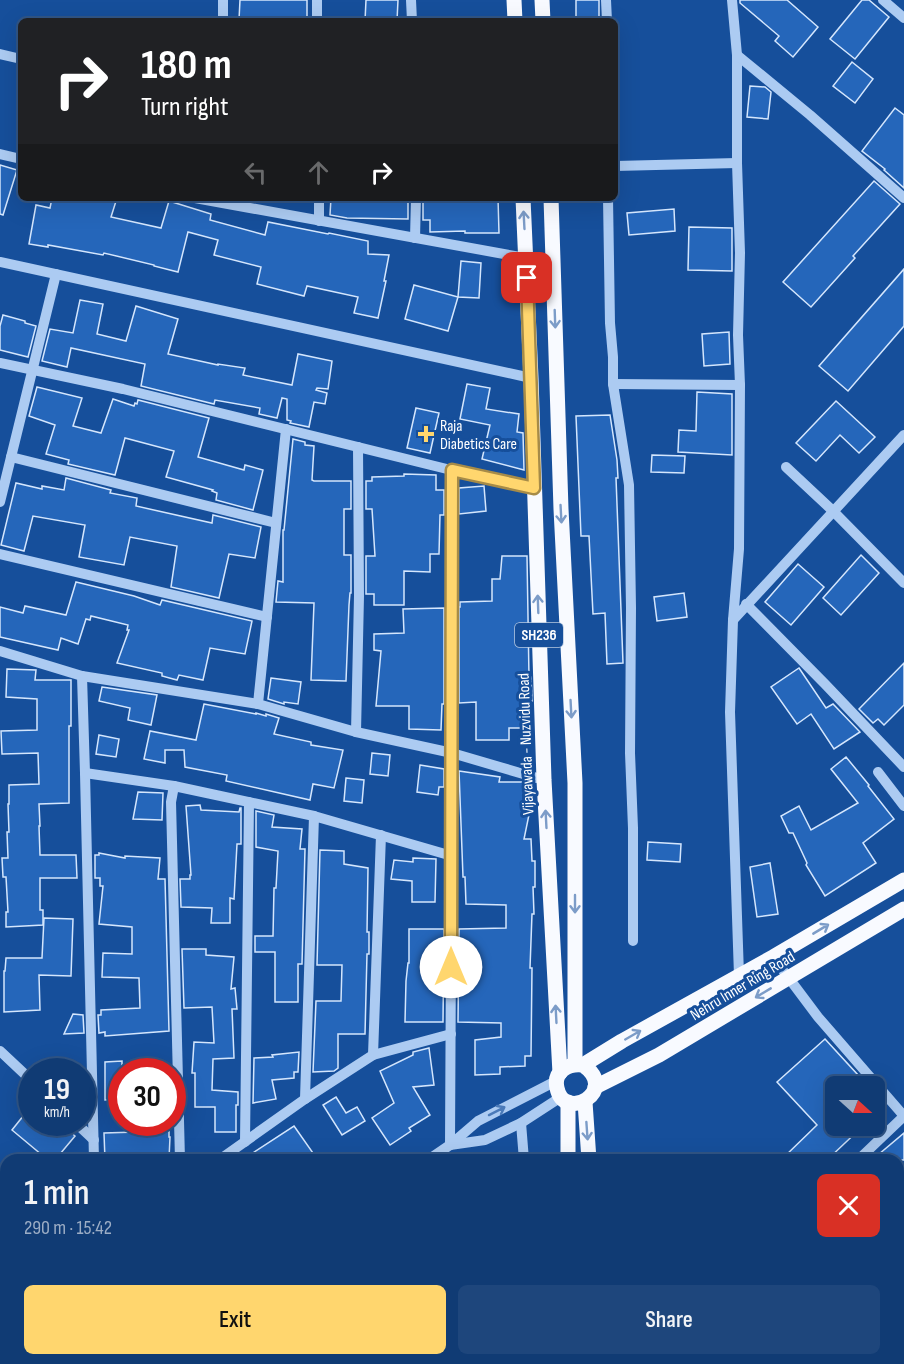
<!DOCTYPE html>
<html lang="en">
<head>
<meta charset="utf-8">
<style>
  body { margin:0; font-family:"Sofia Sans Condensed",sans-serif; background:#1e467c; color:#f1f3f6; height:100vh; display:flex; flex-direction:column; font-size:22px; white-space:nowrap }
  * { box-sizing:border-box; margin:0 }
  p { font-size:20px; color:#9cadc5 }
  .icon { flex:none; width:33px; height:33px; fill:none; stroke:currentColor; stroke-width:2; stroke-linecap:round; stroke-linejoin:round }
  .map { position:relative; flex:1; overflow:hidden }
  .drawer { position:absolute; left:0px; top:1154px; width:904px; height:212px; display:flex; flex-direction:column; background:#103b74; border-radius:18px 18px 0 0; box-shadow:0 6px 24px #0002,0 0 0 2px #305586 }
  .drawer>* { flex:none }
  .hud { position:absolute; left:18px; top:18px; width:600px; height:183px; border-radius:9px; box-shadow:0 6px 24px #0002,0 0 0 2px #305586; background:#202124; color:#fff; overflow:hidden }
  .needle { width:39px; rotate:111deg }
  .buttons { position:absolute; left:825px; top:1076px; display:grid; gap:12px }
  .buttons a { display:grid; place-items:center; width:60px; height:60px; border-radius:9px; background:#103b74; box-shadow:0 6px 24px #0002,0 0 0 2px #305586; font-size:30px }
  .speed { position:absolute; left:18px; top:1058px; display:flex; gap:12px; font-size:30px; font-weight:700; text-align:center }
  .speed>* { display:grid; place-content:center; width:78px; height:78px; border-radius:50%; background:#103b74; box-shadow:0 6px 24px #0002,0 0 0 2px #305586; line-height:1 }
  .speed small { font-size:15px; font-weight:400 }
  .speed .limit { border:9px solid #d22; background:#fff; color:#111 }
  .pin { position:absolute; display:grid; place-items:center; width:51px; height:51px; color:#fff; margin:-26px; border-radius:12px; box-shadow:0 3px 9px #0006 }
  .me { position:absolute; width:66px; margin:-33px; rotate:0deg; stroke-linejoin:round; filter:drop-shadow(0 0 4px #0008) }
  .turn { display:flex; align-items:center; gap:21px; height:126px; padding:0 24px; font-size:27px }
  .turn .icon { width:78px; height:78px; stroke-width:2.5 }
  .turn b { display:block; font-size:42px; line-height:51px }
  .lanes { display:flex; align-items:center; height:57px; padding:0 24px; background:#0003; justify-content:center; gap:30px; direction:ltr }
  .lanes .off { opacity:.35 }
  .round { display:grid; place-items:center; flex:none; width:63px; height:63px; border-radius:9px; background:#1e467c }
  .summary { display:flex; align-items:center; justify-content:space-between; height:102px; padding:0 24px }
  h1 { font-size:36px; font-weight:600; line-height:45px }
  .primary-button { display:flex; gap:12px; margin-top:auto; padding:12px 24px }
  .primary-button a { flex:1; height:69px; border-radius:9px; background:#ffd66e; color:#111; font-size:24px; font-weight:600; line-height:69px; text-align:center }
  .primary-button a+a { background:#1e467c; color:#f1f3f6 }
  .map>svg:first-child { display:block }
  .building { fill:#2566ba; stroke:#d4e6fd; stroke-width:1.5 }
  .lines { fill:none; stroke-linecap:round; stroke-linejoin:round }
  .minor { stroke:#accbf2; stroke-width:10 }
  .major { stroke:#f8faff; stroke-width:15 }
  .oneway { stroke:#7c9cc8 }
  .oneway2 { stroke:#4a7ab9 }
  .route-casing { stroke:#a68b48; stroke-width:15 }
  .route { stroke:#ffd66e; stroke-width:10 }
  .poi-dot { fill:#ffd66e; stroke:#164f9b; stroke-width:2 }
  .labels { text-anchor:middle; stroke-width:6; stroke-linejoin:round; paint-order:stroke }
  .shield { fill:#164f9b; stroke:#b9cae1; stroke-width:1.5 }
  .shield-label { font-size:15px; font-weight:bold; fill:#fff }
  .poi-label { font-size:16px; fill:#fff; stroke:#164f9b; text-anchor:start }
  .street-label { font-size:16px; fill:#fff; stroke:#164f9b }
</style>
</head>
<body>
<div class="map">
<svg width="904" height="1364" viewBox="0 0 904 1364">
  <rect width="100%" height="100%" fill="#164f9b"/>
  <g class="building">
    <polygon points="240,0 307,0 307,19 267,19 267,21 239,20"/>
    <polygon points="366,0 398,0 397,21 365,21"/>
    <rect x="576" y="0" width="23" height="21"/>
    <polygon points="740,0 787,0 818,27 793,57 775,41 779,36 740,3"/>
    <polygon points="862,0 869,0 889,17 855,59 830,39"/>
    <polygon points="852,62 873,79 855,103 833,86"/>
    <polygon points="750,86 765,87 771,92 768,119 747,117"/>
    <polygon points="895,108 904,115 904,188 884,170 885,169 862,151"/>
    <polygon points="0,165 17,170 3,215 0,214"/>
    <polygon points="874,181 900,204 853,256 855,258 811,307 783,282"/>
    <polygon points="52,198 117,198 111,217 161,228 169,201 211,214 210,220 265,235 268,222 328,234 329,233 368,241 368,254 389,255 384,281 386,281 378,318 354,313 358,297 307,286 304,296 257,284 261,267 214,255 218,240 188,232 178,272 154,266 154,265 104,253 103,255 48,245 48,247 29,244 36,205 50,208"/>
    <polygon points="331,198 408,198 408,219 347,218 330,215"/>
    <polygon points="423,198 498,198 499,233 465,233 465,231 430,232 430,220 423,220"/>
    <polygon points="674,209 675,231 629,235 627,213"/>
    <polygon points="689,227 732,228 732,271 688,270"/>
    <polygon points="461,261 481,263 479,298 458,297"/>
    <polygon points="904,269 904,326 848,391 819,366"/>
    <polygon points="414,285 458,297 448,331 405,319"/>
    <polygon points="80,300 103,304 97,334 126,341 136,306 178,319 168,354 218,365 218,364 245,368 243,375 292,385 298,354 332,361 328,389 317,388 316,390 327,393 325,404 314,402 309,427 290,423 291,421 287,420 287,399 282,398 277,418 259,414 260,408 215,400 214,404 141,386 145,364 71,348 67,367 42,361 50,329 73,333"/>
    <polygon points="3,315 25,321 25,323 36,326 28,357 0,350 0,326"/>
    <polygon points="729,332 730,364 704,366 702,334"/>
    <polygon points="467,384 490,388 486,409 519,414 517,432 523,433 524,470 482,459 490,425 460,419"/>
    <polygon points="37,387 82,398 73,426 101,433 113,399 134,406 135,403 137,404 138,400 209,418 198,457 244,470 245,465 263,470 253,510 216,500 217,493 212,491 213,490 166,477 174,451 125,438 115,475 68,464 69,460 46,454 55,425 29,416"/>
    <polygon points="697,392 732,394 732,455 678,452 679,430 696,431"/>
    <polygon points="836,401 875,437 859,453 840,435 816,461 796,443"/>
    <polygon points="416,408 439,413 430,453 407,448"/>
    <polygon points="610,415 617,460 618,478 616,478 623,663 607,664 605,613 593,614 589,536 581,536 576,416"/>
    <polygon points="293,439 305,442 305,445 314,446 312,480 314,481 351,481 351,509 344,509 344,555 351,555 351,593 350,593 349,605 346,681 311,680 314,603 276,602 278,581 283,582 283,530 284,530"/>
    <polygon points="652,455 685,456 684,473 651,472"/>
    <polygon points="404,474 436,475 436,490 444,490 444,515 440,515 439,554 430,554 430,572 404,571 404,605 374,605 374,594 366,594 366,556 375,556 372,509 366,509 366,481 372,481 372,477 404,476"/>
    <polygon points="66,478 111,490 110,493 137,498 136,506 212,523 213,515 261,527 255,558 229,554 219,598 171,587 177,546 130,537 124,565 79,557 85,525 33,516 24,551 1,545 16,483 42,489 42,486 64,490"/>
    <polygon points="484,486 486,511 459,514 459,488"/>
    <polygon points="861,555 879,573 841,615 823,598"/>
    <polygon points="502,556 527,556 529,677 531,677 532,701 530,701 530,728 509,728 509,740 476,740 476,702 459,703 459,607 460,607 460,602 492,601 492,579 500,579"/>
    <polygon points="798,564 824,587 791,625 765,602"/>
    <polygon points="76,582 134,596 160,605 162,600 252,621 245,654 210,648 203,680 179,675 177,680 162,676 162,673 117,663 129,630 127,630 128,625 91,616 90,620 86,619 78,644 61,638 58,650 0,637 0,607 23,613 25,606 66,615"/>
    <polygon points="684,593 687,617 657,621 654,597"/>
    <polygon points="444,608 444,704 442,704 441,730 409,729 409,706 376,706 381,651 374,650 374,634 404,633 403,609"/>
    <polygon points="904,663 904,705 884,725 878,719 873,723 859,709"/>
    <polygon points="799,668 826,708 833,704 860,732 834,749 811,714 797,724 771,687"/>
    <polygon points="7,669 36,670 35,680 71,680 71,726 69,726 69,803 39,804 40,826 39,826 40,855 76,855 77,878 40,878 40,910 43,910 43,925 6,927 6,912 8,912 6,877 3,877 2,858 8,858 7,832 9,832 8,804 9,804 9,785 39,784 38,753 2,754 1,731 37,730 37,699 6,697"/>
    <polygon points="271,678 301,682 298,704 284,702 284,704 268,699"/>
    <polygon points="102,687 157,695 151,725 128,720 130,708 99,701"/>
    <polygon points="204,704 256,714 256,713 266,716 266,714 279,718 274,734 311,742 311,745 343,750 334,788 313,784 310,800 226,781 227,775 185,767 184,750 165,750 165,763 144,759 150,731 196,740"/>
    <polygon points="99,735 119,739 116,757 96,754"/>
    <polygon points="372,753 390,755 388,776 370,774"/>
    <polygon points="846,757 869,785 868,786 894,819 863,843 876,863 825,896 806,865 807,863 793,833 789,833 781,816 799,806 811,830 858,803 831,769"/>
    <polygon points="420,765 444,769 444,787 439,787 438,795 417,792"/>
    <polygon points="459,771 500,777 499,782 522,782 531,784 531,805 524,839 531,839 532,861 535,861 535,887 533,887 534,914 532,914 530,968 532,968 531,1056 525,1056 525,1066 500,1067 500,1074 475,1075 475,1040 501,1037 501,1023 458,1022 459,929 506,928 506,905 466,904 465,877 463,877"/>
    <polygon points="346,778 364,780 362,803 344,801"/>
    <polygon points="138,792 163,793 162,820 133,819"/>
    <polygon points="200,805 201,810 239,812 240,808 241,808 241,844 237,844 234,899 230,898 230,923 211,923 212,908 181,907 180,879 190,879 190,875 191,875 186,806"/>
    <polygon points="256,811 274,815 272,827 302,829 300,849 305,849 302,964 298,964 298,1002 275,1002 275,952 255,952 255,936 273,936 274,888 276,888 278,851 256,847"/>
    <polygon points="648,842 681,844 680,862 647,860"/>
    <polygon points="320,850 344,851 344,864 368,868 367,932 369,932 369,954 367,954 365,1034 338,1034 338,1068 334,1071 313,1072 316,1001 341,1001 342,965 317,965"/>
    <polygon points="99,853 125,858 125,856 160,858 158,879 165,879 169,1031 105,1036 105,1032 99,1033 98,1015 101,1015 101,1010 140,1008 139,978 102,977 103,953 132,954 132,927 99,924 103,886 100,886 100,878 95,878 95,855 99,855"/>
    <polygon points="413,858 436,859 435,902 412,902 412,881 391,879 394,860 413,862"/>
    <polygon points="770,863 778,914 757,917 750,867"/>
    <polygon points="44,918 73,919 71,976 39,975 40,1010 4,1012 4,971 5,971 6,958 42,958"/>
    <polygon points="409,929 444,929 443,1022 405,1022 406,981 408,963 409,963"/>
    <polygon points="182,949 206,949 206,955 234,957 231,989 235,988 237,1009 232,1009 234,1058 213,1059 212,1090 238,1092 238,1105 236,1105 236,1132 215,1132 215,1107 195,1107 195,1073 192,1073 194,1042 214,1043 212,1007 184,1008"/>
    <polygon points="73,1014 83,1015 84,1033 64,1034"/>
    <polygon points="825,1039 858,1075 857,1077 865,1086 836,1086 836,1125 864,1125 827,1160 781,1160 817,1125 777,1082"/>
    <polygon points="429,1048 434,1085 413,1087 430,1115 409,1128 411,1131 390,1145 372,1118 394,1103 380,1071 413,1055 413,1052"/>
    <polygon points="299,1052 298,1072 294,1072 294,1078 272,1080 276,1099 253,1103 254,1058 273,1057 272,1055"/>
    <polygon points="122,1061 122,1099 105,1100 105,1062"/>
    <polygon points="336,1097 346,1113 357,1107 365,1121 342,1135 323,1105"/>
    <polygon points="32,1105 32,1122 58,1122 75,1136 55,1160 48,1160 12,1130"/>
    <polygon points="136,1122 169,1122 169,1137 170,1137 169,1159 141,1158 105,1160 104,1133 137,1132"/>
    <polygon points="294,1126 313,1153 304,1160 242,1160"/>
    <polygon points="904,1133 904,1160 872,1160"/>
  </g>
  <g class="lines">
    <g class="minor">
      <polyline points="317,0 317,21"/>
      <polyline points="411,0 412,21"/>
      <polyline points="606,0 607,21"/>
      <polyline points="732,0 737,55 737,163 740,253 738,335 740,385 739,549 733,620 730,712 739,975"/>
      <polyline points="883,0 904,18"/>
      <polyline points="223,21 223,0"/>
      <polyline points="0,54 21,59"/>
      <polyline points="737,55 810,115 904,198"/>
      <polyline points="0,154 21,159"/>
      <polyline points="615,166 737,163"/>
      <polyline points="195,198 526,258"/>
      <polyline points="319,198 319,221"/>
      <polyline points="608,198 610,323 613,357 613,384 629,485 631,608 630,753 633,828 633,941"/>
      <polyline points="415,238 416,198"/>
      <polyline points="0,262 531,378"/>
      <polyline points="0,363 123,389 451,470 534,488"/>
      <polyline points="613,384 740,385"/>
      <polyline points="286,429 258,704 356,732 452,753 544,780"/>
      <polyline points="11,457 276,523"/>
      <polyline points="786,467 833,511 904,583"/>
      <polyline points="0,502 56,274"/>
      <polyline points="0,554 267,617"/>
      <polyline points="746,604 825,684 904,767"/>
      <polyline points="733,620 904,435"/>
      <polyline points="0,651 82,676 85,773 94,1160"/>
      <polyline points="82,676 258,704"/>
      <polyline points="356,732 359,596 358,447"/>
      <polyline points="878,772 904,806"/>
      <polyline points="85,773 174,786 314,816"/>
      <polyline points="174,786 171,802 180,1160"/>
      <polyline points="773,957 818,1017 904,1116"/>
      <polyline points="0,1051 32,1081"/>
      <polyline points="373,1055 381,835"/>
      <polyline points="305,1099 314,816 452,856"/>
      <polyline points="75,1122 94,1140"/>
      <polyline points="521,1123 524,1160"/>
      <polyline points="245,1142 249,802"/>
      <polyline points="450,1145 452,753 451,470"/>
      <polyline points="450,1145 485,1140 521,1123 561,1097"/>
      <polyline points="219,1160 305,1099 373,1055 451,1034"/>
      <polyline points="428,1160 450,1145 478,1121 556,1081"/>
      <polyline points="858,1160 904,1116"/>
      <polyline points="0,1172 6,1178"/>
      <polyline points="898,1233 904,1228"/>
      <polyline points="0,1298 6,1304"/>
      <polyline points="898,1300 904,1306"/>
      <polyline points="64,1359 69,1364"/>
      <polyline points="215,1359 218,1364"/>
      <polyline points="390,1359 390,1364"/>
      <polyline points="466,1359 466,1364"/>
      <polyline points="533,1359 534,1364"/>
      <polyline points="810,1359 814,1364"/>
      <polyline points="879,1359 884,1364"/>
      <polyline points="95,1364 95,1359"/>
      <polyline points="139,1364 144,1359"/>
      <polyline points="342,1364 349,1359"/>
      <polyline points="648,1364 653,1359"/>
      <polyline points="759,1364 763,1359"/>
    </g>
    <g class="major">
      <polyline points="514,0 515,21"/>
      <polyline points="542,0 543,21"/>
      <polyline points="523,198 531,378 544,780 560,1073"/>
      <polyline points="551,198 561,509 575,783 575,1064"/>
      <path d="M583 1065C620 1091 564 1123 557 1088 553 1071 569 1063 583 1065L622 1041 773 957 904 880"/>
      <polyline points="595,1087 659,1055 904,909"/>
      <polyline points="585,1102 589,1160"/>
      <polyline points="568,1160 568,1102"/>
      <polyline points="575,1359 575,1364"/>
      <polyline points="602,1359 602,1364"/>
    </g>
  </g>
  <defs><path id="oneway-shaft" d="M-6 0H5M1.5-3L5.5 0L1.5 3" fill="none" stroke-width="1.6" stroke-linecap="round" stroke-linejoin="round" transform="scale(1.5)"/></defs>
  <g class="oneway">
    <use href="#oneway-shaft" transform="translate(524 220) rotate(-93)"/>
    <use href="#oneway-shaft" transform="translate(555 319) rotate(88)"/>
    <use href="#oneway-shaft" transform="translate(561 514) rotate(87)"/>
    <use href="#oneway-shaft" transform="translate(538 604) rotate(-92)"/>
    <use href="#oneway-shaft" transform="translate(571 709) rotate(87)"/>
    <use href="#oneway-shaft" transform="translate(546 819) rotate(-93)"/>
    <use href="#oneway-shaft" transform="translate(575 904) rotate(90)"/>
    <use href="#oneway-shaft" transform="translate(821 929) rotate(-31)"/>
    <use href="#oneway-shaft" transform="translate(763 993) rotate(149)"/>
    <use href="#oneway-shaft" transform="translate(556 1014) rotate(-93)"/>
    <use href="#oneway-shaft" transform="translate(633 1035) rotate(-30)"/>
    <use href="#oneway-shaft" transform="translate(587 1131) rotate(86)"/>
  </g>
  <use class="oneway2" href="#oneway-shaft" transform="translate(497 1111) rotate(-27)"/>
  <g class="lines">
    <g class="route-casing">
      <polyline id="route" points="451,967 452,470 534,488 527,278"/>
    </g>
    <use href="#route" class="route"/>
  </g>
  <path class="poi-dot" d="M423 425h6v6h6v6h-6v6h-6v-6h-6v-6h6z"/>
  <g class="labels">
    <rect class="shield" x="515" y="623" width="48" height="24" rx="4.5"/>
    <g class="shield-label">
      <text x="539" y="640">SH236</text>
    </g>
    <g class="poi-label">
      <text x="440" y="431">Raja<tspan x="440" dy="18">Diabetics Care</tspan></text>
    </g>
    <g class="street-label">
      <text transform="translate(525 744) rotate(-92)" y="6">Vijayawada - Nuzvidu Road</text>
      <text transform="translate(742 985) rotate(-31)" y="6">Nehru Inner Ring Road</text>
    </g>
  </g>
</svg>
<div class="buttons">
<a><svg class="needle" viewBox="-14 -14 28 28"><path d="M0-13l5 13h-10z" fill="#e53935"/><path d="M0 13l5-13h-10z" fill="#9cadc5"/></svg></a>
</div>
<div class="speed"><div>19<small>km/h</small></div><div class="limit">30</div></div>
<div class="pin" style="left:527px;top:278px;background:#d93025"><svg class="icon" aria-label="arrive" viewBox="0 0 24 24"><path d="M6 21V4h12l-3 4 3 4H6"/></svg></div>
<svg class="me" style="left:451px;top:967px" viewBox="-20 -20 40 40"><circle r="19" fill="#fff"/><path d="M0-13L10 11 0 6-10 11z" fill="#ffd66e"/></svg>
<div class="hud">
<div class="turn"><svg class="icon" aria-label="right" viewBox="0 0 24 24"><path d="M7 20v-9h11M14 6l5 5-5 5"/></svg><div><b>180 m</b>Turn right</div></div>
<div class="lanes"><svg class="icon off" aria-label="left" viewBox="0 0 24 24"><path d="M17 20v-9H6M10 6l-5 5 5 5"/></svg><svg class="icon off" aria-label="ahead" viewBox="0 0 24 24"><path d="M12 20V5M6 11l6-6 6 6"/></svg><svg class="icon" aria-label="right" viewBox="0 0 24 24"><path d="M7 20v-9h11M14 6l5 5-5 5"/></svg></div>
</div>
<section class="drawer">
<div class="summary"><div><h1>1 min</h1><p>290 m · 15:42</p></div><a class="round" style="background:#d93025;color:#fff"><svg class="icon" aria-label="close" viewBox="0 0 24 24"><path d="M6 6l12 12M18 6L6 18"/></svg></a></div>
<div class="primary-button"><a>Exit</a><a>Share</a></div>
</section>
</div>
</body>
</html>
